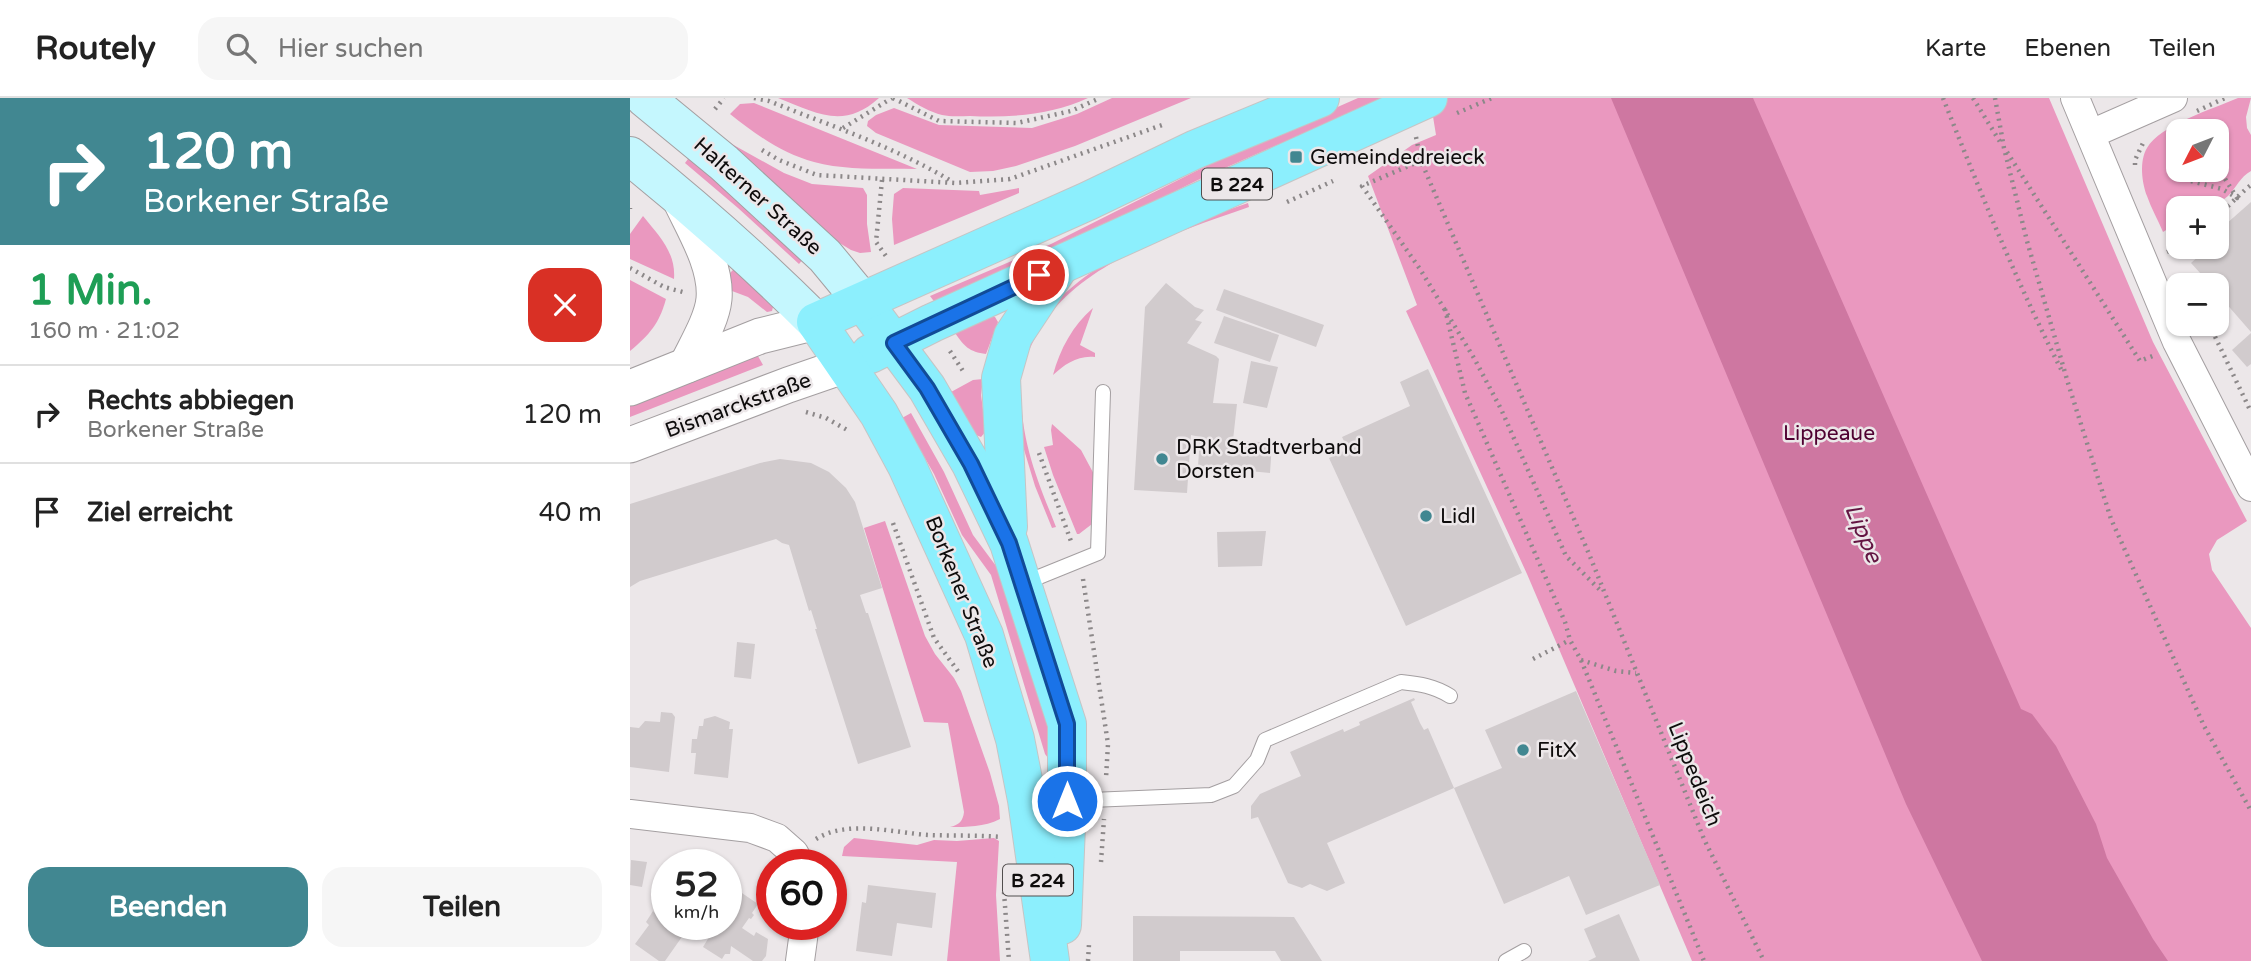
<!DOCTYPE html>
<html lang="de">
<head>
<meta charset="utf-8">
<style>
  body { margin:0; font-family:"Varela Round",sans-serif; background:#f6f6f6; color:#222; height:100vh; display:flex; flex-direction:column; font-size:26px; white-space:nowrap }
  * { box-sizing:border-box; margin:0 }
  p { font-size:23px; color:#767676 }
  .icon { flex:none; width:38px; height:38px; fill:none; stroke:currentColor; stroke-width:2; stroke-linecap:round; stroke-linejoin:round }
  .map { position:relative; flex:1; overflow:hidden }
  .side { display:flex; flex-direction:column; background:#fff; width:630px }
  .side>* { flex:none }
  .banner { background:#418791; color:#fff; overflow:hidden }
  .needle { width:46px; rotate:228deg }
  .fabs { position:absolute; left:1536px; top:21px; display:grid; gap:14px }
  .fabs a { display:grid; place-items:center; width:63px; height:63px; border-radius:14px; background:#fff; box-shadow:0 2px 5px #0004; font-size:35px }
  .speed { position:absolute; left:21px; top:751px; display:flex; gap:14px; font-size:35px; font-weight:700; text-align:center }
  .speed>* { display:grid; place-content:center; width:91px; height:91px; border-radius:50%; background:#fff; box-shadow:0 2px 5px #0004; line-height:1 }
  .speed small { font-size:18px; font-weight:400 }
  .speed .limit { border:10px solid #d22; background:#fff; color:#111 }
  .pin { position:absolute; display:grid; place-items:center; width:60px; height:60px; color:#fff; margin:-30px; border:4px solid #fff; border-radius:50%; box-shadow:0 2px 7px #0007 }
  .me { position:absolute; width:77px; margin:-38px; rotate:0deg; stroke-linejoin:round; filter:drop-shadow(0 0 5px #0008) }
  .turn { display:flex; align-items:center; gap:24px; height:147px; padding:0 28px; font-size:32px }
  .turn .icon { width:91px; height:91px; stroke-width:2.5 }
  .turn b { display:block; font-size:49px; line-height:60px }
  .round { display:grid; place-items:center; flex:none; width:74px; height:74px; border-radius:21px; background:#f6f6f6 }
  .summary { display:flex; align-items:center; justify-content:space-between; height:119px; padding:0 28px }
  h1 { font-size:42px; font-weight:700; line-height:52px; color:#1e9e55 }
  .action { display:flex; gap:14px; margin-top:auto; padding:14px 28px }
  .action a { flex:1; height:80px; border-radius:21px; background:#418791; color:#fff; font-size:28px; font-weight:700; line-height:80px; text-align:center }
  .action a+a { background:#f6f6f6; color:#222 }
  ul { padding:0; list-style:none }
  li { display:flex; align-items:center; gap:21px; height:98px; padding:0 28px; border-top:2px solid #e0e0e0 }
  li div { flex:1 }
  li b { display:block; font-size:26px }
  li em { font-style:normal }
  header { display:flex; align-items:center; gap:42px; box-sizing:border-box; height:98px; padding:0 35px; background:#fff; border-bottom:2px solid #e0e0e0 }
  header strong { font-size:33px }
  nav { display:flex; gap:38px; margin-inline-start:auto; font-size:24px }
  .search { width:490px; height:63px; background:#f6f6f6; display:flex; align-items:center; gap:18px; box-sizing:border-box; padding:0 24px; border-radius:21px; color:#767676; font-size:26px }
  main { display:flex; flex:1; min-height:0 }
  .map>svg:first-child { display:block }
  .green { fill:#ea98bf; fill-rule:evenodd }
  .water { fill:#ce77a1 }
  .building { fill:#d1cbcd }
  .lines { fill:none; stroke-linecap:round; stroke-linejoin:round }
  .service-casing { stroke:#a49fa1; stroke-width:16 }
  .minor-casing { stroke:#a49fa1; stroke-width:30 }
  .tertiary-casing { stroke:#a49fa1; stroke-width:37 }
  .secondary-casing { stroke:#a49fa1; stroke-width:40 }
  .primary-casing { stroke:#c5c5c5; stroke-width:40 }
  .path { stroke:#8c8889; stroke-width:4.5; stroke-dasharray:2 5; stroke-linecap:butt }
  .service { stroke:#fff; stroke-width:14 }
  .minor { stroke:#fff; stroke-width:28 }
  .tertiary { stroke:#fff; stroke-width:35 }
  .secondary { stroke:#c5f7fe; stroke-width:38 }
  .primary { stroke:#8ceffd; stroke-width:38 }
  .route-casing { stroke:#114b97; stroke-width:18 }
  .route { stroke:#1a73e8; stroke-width:12 }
  .poi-dot { fill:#418791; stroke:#ece7e9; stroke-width:2.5 }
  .labels { text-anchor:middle; stroke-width:5; stroke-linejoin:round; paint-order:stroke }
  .shield { fill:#ece7e9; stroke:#514e4e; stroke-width:2 }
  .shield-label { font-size:19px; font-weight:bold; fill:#0e0c0c }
  .poi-label { font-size:21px; fill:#0e0c0c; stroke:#ece7e9; text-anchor:start }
  .street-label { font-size:21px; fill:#0e0c0c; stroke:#ece7e9 }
  .park-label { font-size:21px; fill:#4f0031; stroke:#ece7e9 }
  .water-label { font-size:23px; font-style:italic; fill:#631542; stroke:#ece7e9 }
</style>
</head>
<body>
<header>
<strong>Routely</strong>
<div class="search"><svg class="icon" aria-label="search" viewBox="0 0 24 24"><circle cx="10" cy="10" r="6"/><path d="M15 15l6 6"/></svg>Hier suchen</div>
<nav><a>Karte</a><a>Ebenen</a><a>Teilen</a></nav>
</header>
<main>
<section class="side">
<div class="banner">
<div class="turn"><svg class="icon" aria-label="right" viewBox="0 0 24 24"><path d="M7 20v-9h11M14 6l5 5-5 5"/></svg><div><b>120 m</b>Borkener Straße</div></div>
</div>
<div class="summary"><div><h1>1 Min.</h1><p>160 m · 21:02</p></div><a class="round" style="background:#d93025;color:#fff"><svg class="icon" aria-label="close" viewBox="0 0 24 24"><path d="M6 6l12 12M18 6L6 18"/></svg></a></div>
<ul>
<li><svg class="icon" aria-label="right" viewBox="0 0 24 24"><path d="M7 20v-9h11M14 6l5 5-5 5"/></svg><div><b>Rechts abbiegen</b><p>Borkener Straße</p></div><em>120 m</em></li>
<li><svg class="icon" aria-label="arrive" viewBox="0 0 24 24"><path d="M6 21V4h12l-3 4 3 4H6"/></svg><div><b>Ziel erreicht</b></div><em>40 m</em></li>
</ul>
<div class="action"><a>Beenden</a><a>Teilen</a></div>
</section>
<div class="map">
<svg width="1621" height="863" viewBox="0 0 1621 863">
  <rect width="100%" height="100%" fill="#ece7e9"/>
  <g class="green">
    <path d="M148 0H249C214 32 186 15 148 0Z"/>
    <path d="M277 0H458C421 17 380 20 340 18 331 18 321 19 312 17 300 14 288 7 277 0Z"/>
    <polygon points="482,0 561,0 445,48 386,68 363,73 340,74 246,35 237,28 238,23 246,17 264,10 309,27 402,30 447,16"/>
    <polygon points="728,0 754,0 570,81 425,153 306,206 300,198 421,146 596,58"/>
    <polygon points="800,0 1419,0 1523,244 1617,423 1587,442 1579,456 1582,472 1621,530 1621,863 1062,863 897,476 776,213 787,207 738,78 782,47 806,37"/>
    <path d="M1608 0H1621L1616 19 1617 30 1621 37V73C1610 79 1606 90 1598 98 1585 110 1565 110 1549 110V124L1533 134C1528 122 1521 110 1517 98 1512 85 1509 63 1517 50 1530 27 1583 11 1608 0ZM1549 33H1587V72H1549Z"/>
    <path d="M124 5 287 71C254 70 217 73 184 64 153 56 125 36 100 16L110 6Z"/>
    <polygon points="100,45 154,75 182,86 233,90 237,97 237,126 241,154 230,155 221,152 198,138"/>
    <polygon points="61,57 174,160 169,166 108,110 55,65"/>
    <polygon points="273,90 349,93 350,97 389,90 389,95 264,147 262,121 264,96"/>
    <path d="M618 105 619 109C549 134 459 160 414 224 407 234 402 246 397 257 399 249 401 239 405 232 448 161 543 132 618 105Z"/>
    <path d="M13 118C29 138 46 154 44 181L0 161V136Z"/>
    <polygon points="104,171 143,209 142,213 137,214 118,199 102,193 100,191 100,175"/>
    <path d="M0 182 36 201C29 226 20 236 0 253Z"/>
    <path d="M463 210 450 247 465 255V259C448 257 435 266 423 277 430 251 443 227 463 210Z"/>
    <path d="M362 218 365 219 368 224 356 256C339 254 334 248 325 235Z"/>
    <polygon points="124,251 133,267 0,319 0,308 31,296"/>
    <polygon points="353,281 351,297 356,333 351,339 346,337 321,294 343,282"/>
    <path d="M387 292H391C391 344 407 381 426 429L422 430 405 388 392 345Z"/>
    <polygon points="281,315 314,374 343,437 369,472 386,519 426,658 418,660 415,656 361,477 332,437 304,376 272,320"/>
    <polygon points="422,326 451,352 466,380 462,426 449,436 447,436 423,377 414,349 423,347 421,332"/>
    <path d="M255 423 295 538 305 556 324 580 331 593 360 675 369 708 370 721C354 729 337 729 320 729 329 727 333 723 334 714L318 625 294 624 234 430Z"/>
    <polygon points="224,740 287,747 304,742 327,743 364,740 369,743 366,797 370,863 317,863 327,764 212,758 214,749"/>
  </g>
  <polygon class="water" points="981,0 1123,0 1391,611 1402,616 1426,648 1466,726 1477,760 1523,841 1538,863 1352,863 1276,706"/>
  <g class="building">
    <polygon points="1621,104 1621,234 1587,195 1587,187 1581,187 1561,165 1577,151 1575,149 1587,149 1587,134"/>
    <polygon points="536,185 565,209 574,212 565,222 572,224 557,245 586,258 589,261 583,305 607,306 603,342 642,345 640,375 568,368 570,339 561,337 557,395 504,392 515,209"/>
    <polygon points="594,191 694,227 686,249 586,212"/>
    <polygon points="594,218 649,237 640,264 584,245"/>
    <polygon points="1621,235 1621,266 1617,269 1602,252"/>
    <polygon points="621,263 648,269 637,310 613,305"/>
    <polygon points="798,271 892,475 776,528 699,360 718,351 712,339 780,308 770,284"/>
    <polygon points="150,361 181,365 199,374 216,390 225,404 252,490 230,497 236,515 238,515 281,649 228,666 185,531 187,531 181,512 179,513 159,447 152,445 146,441 10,483 0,489 0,406 130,365"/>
    <polygon points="636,433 632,468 588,469 587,434"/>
    <polygon points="107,544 125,546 121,581 104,579"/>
    <polygon points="946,593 1030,787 956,817 939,778 874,806 824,690 697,745 715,785 697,793 680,786 672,790 658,785 628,719 621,721 621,708 630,696 671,678 660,654 713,631 714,634 730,627 729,624 784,600 785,602 781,604 790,625 794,632 798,630 824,690 872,670 855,632"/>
    <polygon points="31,614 42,615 45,619 39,674 0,669 0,629 9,630 15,623 30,624"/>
    <polygon points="85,618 100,624 99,631 103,631 98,680 64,676 66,655 61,655 62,641 67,641 69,628 73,628 74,621"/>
    <polygon points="1,762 17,764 12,789 0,787"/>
    <polygon points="238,787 306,795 302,830 267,825 262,858 226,853 232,804 236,805"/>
    <polygon points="109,793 128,806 122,815 124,817 121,821 119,820 112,830 124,838 126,834 138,841 136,858 132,863 123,863 101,848 100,856 95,856 92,861 73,849 87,826 96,826 96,812"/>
    <polygon points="32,808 37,812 37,826 61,826 35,863 29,863 5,846 19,827 16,824 23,813 26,816"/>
    <polygon points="989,816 1010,863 958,863 966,859 954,831"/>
    <polygon points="503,818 664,819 692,863 651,863 645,853 550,853 550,863 503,863"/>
  </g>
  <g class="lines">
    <g class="service-casing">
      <g id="service">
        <polyline points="394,485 468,455 473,294"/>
        <path d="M437 703 581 697 604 688 627 662 635 642 771 584C790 586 804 588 820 598"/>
        <polyline points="876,863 894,853"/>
      </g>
    </g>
    <g class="minor-casing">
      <g id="minor">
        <polyline points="1445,0 1547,244 1621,389"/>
        <polyline points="1461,36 1543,0"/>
        <polyline points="0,716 120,730 147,740 164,755 170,766"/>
        <polyline points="170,863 175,826"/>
      </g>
    </g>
    <g class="tertiary-casing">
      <g id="tertiary">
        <path d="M48 97C62 128 87 166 84 201 82 222 66 248 57 267"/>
        <polyline points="0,290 130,238 186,224"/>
        <polyline points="0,347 158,287 216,267"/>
      </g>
    </g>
    <g class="secondary-casing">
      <g id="secondary">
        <polyline points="15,0 94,65 195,158 233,204"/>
        <path d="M0 58C65 110 127 165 186 224"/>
      </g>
    </g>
    <g class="primary-casing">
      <g id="primary">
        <polyline points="233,204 297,290 341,366 379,445 392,486 437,626 437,703 432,827"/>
        <polyline points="240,256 302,225 798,0"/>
        <polyline points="378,429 371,280 383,238 430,167"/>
        <polyline points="420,863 397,702 385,641 354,537 277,368 249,316 186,224 458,103 564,52 690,0"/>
      </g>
    </g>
    <g class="path">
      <path d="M124 0 139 3C201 28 265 49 323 84"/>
      <polyline points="263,0 309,23 387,25 441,13 470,0"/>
      <path d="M1313 0C1350 93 1387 186 1433 275"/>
      <polyline points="1343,0 1372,47"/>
      <polyline points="1365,0 1374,50 1397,143 1438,285 1481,421 1574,628 1621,713"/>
      <polyline points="85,11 94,0"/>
      <polyline points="1567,13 1595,0"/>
      <polyline points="827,15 862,0"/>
      <polyline points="213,30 262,0"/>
      <polyline points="786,39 791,63 959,456 1074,741 1134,863"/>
      <polyline points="132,52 149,62 187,77 325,85 380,81 535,26"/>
      <polyline points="1377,54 1510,263 1525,257"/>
      <polyline points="790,63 732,88 790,171 844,260 871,311 936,458 971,493"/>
      <polyline points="1505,67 1505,62 1514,43"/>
      <polyline points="252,82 246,144 256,158"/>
      <polyline points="1561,83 1592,91 1607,100 1587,68"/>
      <polyline points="657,104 703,83"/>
      <polyline points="0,111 0,110"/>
      <path d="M1587 117C1600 108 1609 96 1621 87"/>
      <polyline points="1537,154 1542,152 1549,144"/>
      <polyline points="0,170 34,189 53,194"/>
      <polyline points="815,211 835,295 935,524 940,542 951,562 1074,863"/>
      <polyline points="1579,226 1621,314"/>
      <polyline points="320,253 333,273"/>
      <polyline points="176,314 196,320 219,333"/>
      <polyline points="409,355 442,446"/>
      <polyline points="263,425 304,540 330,576"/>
      <polyline points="453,481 478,646 476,680"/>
      <polyline points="903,561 940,542"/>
      <polyline points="951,562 986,573 1006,575"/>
      <path d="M186 741C218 721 264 735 299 737 323 738 347 737 371 739"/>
      <polyline points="471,764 474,721"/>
      <polyline points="374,794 379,863"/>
      <polyline points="458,863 459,846"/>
    </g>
    <use href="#service" class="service"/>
    <use href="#minor" class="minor"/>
    <use href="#tertiary" class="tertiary"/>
    <use href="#secondary" class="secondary"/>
    <use href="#primary" class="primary"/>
  </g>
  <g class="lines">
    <g class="route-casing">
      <polyline id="route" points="409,177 264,245 297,290 341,366 379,445 437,626 437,703"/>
    </g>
    <use href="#route" class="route"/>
  </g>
  <g class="poi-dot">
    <rect x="659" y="52" width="14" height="14" rx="3.5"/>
    <circle cx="532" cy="361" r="7"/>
    <circle cx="796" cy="418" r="7"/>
    <circle cx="893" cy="652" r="7"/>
  </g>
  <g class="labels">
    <g class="shield">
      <rect x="572" y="70.5" width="70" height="31" rx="5"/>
      <rect x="373" y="766.5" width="70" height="31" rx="5"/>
    </g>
    <g class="shield-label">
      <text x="607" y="93">B 224</text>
      <text x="408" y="789">B 224</text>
    </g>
    <g class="poi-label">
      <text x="680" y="66">Gemeindedreieck</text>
      <text x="546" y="356">DRK Stadtverband<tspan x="546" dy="24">Dorsten</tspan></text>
      <text x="810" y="425">Lidl</text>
      <text x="907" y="659">FitX</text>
    </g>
    <g class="street-label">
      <text transform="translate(128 98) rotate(42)" y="7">Halterner Straße</text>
      <text transform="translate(108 307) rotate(-20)" y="7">Bismarckstraße</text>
      <text transform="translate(332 494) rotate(68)" y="7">Borkener Straße</text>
      <text transform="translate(1065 676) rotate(68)" y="7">Lippedeich</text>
    </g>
    <g class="park-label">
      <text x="1199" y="342">Lippeaue</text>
    </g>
    <g class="water-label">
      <text transform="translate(1234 435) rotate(67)" y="8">Lippe</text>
    </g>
  </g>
</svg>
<div class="fabs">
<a><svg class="needle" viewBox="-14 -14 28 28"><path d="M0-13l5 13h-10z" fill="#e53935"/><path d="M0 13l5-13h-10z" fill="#767676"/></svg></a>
<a>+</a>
<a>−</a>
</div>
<div class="speed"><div>52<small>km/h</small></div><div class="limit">60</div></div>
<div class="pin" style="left:409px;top:177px;background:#d93025"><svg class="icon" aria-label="arrive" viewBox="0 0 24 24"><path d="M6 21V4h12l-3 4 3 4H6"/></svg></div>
<svg class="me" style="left:437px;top:703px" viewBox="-20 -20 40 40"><circle r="17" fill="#1a73e8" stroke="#fff" stroke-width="3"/><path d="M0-11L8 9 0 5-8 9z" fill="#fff"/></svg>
</div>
</main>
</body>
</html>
